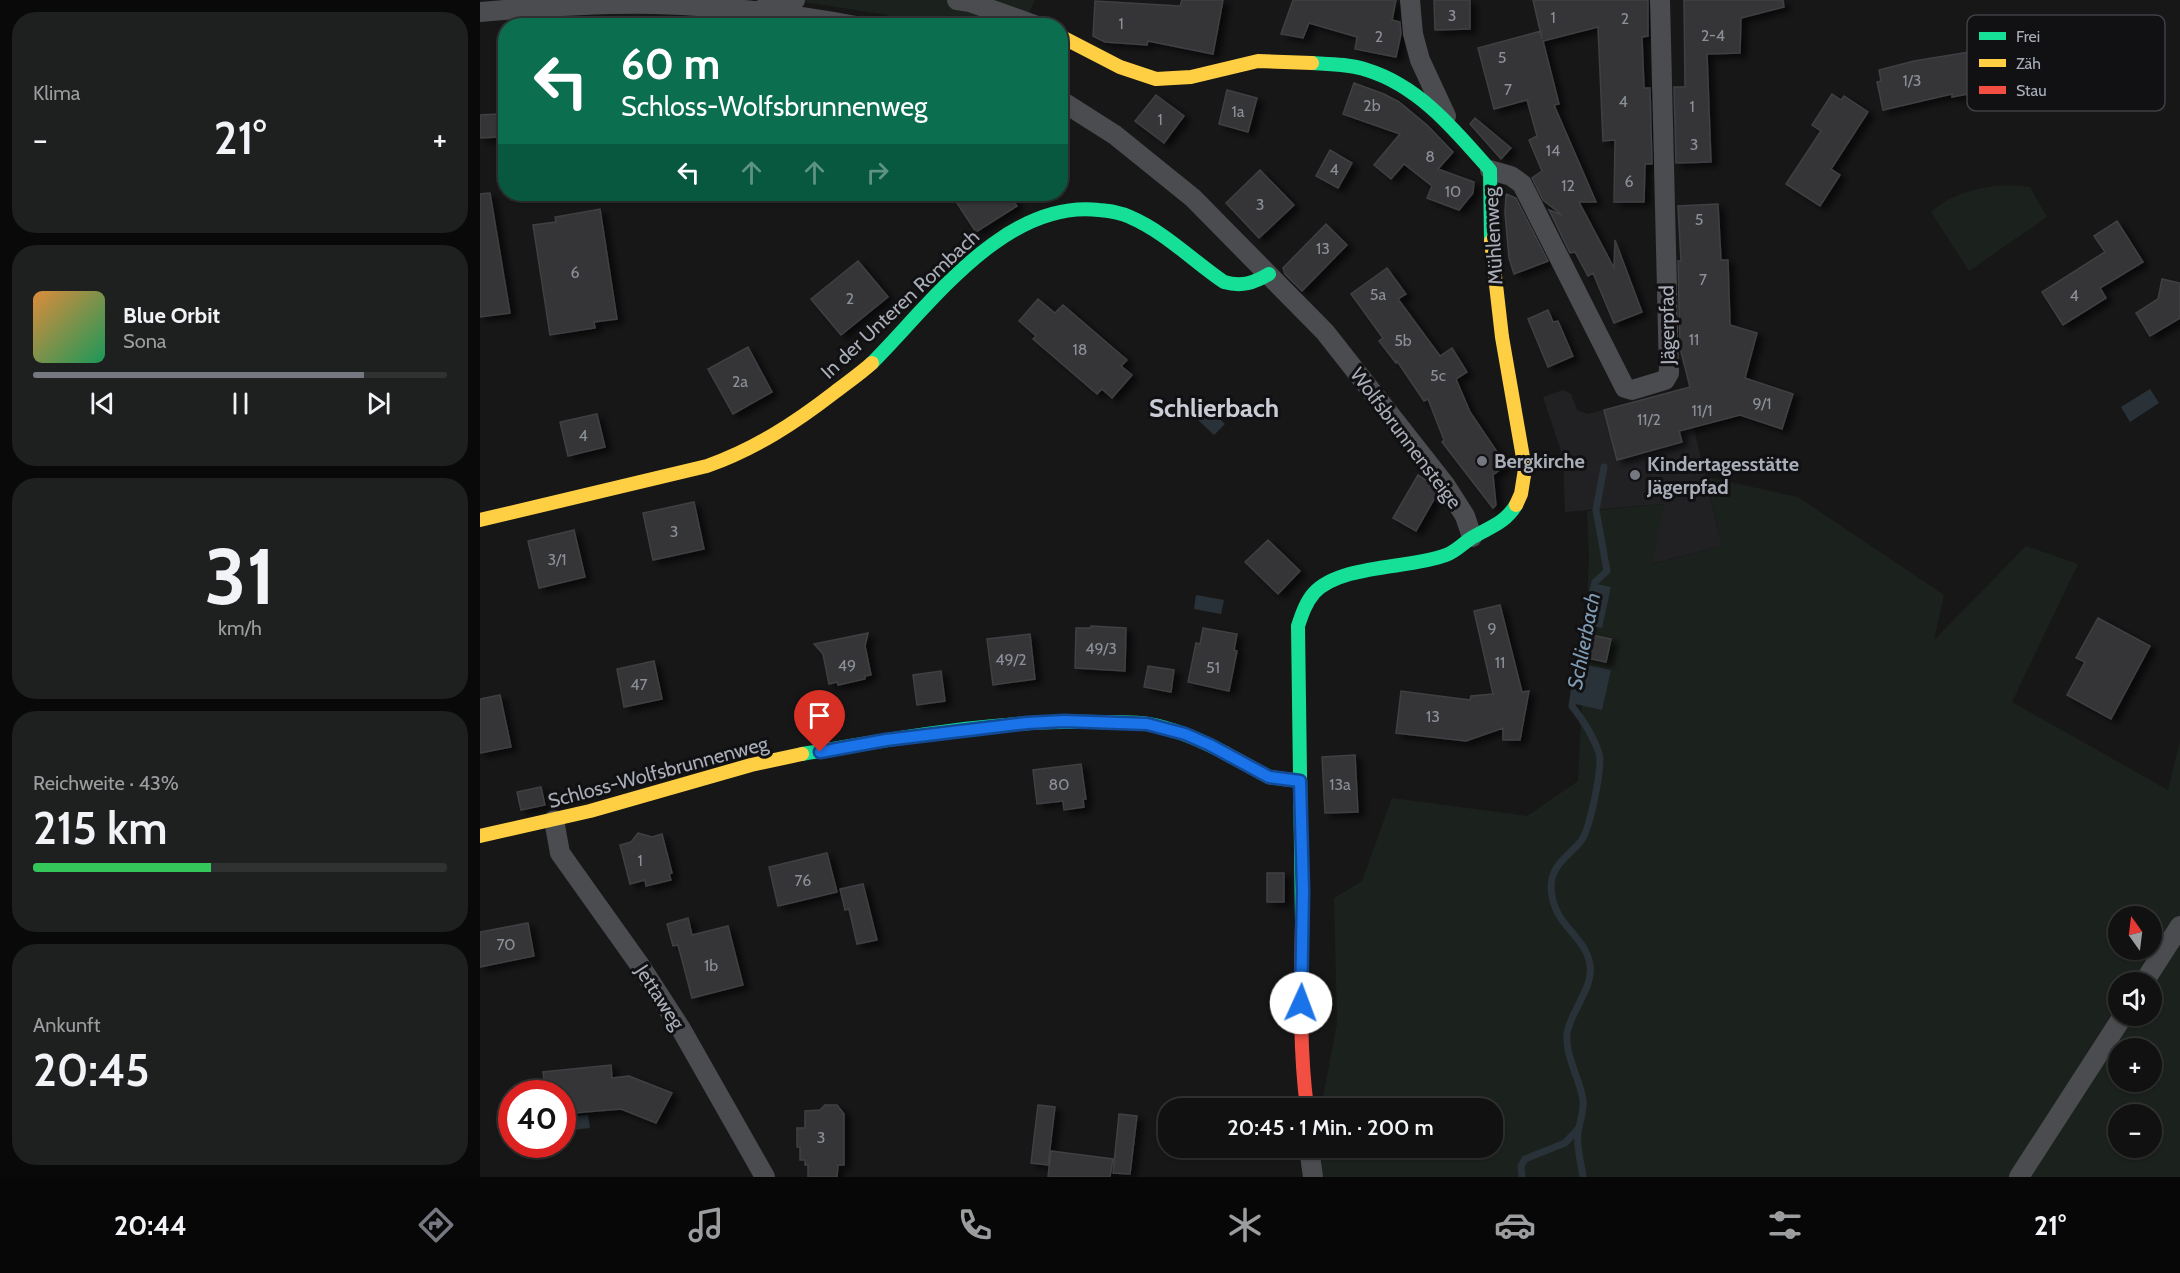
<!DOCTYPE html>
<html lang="de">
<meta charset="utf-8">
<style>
:root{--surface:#111;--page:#1e1f1f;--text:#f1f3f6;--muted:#9c9d9f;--line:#303131;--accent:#757880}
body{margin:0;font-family:Cabin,sans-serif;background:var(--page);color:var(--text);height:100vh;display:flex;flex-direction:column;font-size:22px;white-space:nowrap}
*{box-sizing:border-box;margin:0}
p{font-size:20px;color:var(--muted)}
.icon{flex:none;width:33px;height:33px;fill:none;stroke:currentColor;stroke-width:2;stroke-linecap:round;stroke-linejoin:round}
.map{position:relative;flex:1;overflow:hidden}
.side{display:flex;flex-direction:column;gap:12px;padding:12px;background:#090909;width:480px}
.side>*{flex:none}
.hud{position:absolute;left:18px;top:18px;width:570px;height:183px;border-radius:24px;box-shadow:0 2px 4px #0004,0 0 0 2px var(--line);background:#0b6e4f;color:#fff;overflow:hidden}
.needle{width:39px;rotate:346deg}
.controls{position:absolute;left:1628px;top:906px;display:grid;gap:12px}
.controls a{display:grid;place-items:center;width:54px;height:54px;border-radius:50%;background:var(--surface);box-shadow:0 2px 4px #0004,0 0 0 2px var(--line);font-size:30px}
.speed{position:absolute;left:18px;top:1080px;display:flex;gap:12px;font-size:30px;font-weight:700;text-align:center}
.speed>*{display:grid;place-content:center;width:78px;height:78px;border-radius:50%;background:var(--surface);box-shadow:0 2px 4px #0004,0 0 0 2px var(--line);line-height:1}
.speed .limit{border:9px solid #d22;background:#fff;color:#111}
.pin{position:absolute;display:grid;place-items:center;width:51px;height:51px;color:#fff;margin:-62px -26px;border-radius:50% 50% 50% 0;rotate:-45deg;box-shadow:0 0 6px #0007}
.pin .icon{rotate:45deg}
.me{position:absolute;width:66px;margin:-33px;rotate:2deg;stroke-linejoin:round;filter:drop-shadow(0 0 4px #0008)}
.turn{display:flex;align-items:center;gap:21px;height:126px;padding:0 24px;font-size:27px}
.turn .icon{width:78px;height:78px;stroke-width:2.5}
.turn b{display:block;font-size:42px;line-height:51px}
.lanes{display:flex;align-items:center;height:57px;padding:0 24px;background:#0003;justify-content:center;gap:30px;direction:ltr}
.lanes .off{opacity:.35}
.big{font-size:45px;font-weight:600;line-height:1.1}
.side .card{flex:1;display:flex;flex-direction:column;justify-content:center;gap:9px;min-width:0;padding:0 21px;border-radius:24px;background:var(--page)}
.side .dial{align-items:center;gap:0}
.dial b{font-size:78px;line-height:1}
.song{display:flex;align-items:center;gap:18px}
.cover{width:72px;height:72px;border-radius:9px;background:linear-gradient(135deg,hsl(30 70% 55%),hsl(150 70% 35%))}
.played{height:6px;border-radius:3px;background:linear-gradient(90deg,var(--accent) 80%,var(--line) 80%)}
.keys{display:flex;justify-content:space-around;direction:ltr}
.heat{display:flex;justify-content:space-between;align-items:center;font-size:33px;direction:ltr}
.charge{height:9px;border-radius:4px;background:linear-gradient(90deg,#34c759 43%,var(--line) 0)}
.trip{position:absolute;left:678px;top:1098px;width:345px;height:60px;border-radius:24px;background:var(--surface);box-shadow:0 2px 4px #0004,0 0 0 2px var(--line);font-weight:600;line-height:60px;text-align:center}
.tab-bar{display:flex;height:96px;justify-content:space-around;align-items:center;background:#070707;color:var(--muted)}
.tab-bar .icon{width:42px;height:42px}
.tab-bar .selected{color:var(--accent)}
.tab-bar b{font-size:27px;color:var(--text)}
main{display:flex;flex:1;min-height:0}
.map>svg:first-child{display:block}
.built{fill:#212124}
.green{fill:#1b211c;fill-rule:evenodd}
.water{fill:#2a3239}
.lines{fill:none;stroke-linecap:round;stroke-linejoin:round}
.stream{stroke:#2a3239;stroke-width:7}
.building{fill:#343537;stroke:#3f4043;stroke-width:1.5;filter:url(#shadow)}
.street{stroke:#4b4c50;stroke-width:20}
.fast{stroke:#16e098;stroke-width:14}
.slow{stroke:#ffcf43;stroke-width:14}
.jam{stroke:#f24e42;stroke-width:14}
.route-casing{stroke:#114b97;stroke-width:15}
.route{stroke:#1a73e8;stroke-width:10}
.poi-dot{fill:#757880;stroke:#111113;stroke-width:2}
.labels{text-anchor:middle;stroke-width:6;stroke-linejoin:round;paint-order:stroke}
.number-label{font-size:16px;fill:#8b8f98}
.street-label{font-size:20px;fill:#a8adb8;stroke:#111113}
.poi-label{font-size:20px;font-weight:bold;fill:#a8adb8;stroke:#111113;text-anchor:start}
.water-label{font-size:21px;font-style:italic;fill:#7f9bb3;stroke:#111113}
.district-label{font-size:26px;font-weight:bold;fill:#c9ccd4;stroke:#111113}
.key{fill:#111113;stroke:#3e4045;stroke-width:1.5}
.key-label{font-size:16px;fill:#a8adb8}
</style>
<main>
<section class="side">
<div class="card"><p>Klima</p>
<div class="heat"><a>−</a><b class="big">21°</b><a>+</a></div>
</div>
<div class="card">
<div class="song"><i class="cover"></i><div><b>Blue Orbit</b><p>Sona</p></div></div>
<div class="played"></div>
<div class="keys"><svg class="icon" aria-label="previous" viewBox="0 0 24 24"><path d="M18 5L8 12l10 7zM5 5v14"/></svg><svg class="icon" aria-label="pause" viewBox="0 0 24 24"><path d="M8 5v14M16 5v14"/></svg><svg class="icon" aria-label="next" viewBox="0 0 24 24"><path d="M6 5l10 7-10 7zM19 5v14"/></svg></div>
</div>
<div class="card dial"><b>31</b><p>km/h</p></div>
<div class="card"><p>Reichweite · 43%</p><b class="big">215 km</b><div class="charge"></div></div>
<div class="card"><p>Ankunft</p><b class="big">20:45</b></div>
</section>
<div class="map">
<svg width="1700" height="1177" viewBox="0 0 1700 1177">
<defs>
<filter id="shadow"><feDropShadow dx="6" dy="4" stdDeviation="3" flood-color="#0009"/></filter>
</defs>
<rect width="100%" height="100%" fill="#171717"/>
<path class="built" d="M1083 390 1091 394 1097 410 1108 414 1188 393 1191 404 1207 400 1242 546 1171 564 1183 504 1085 512 1083 457 1063 397Z"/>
<path class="green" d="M310 0H555L543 26 443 25 402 14Z
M1528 185 1550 187 1567 217 1489 271 1451 212C1473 193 1498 187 1528 185Z
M1226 477 1318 497 1464 595 1454 640 1546 546 1598 564 1532 702 1688 790 1700 741V1177H828L834 1148H1012V1108H841L857 1023 854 898 882 881 912 798 1047 816 1098 781 1109 560 1107 511 1184 504 1172 564 1242 546ZM1638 916H1671V950H1638ZM1638 982H1671V1016H1638ZM1638 1048H1671V1082H1638ZM1638 1114H1671V1148H1638Z"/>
<path class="water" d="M1670 389 1679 403 1650 422 1641 407Z
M726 406 745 424 734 435 715 417Z
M1116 584 1131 587 1122 628 1107 625Z
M716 595 744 600 741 614 714 609Z
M1103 664 1131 670 1122 710 1095 704Z
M108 1115 110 1128 83 1131V1117Z"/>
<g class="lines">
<path class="stream" d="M1042 1177 1041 1166 1045 1159 1085 1143 1098 1129
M1103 1177C1101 1162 1096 1147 1098 1132 1100 1121 1104 1112 1103 1100 1100 1079 1085 1056 1087 1034 1089 1014 1114 987 1110 965 1105 933 1071 926 1071 885 1072 864 1090 855 1101 841 1110 829 1123 766 1119 753 1113 735 1103 720 1092 706L1103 633 1115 582 1127 571 1116 510 1124 467"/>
</g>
<path class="building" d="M702 0H743L733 54 668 41 667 45 625 42 613 36 615 1 700 6Z
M813 0H916L912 20 920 22 921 34 916 57 875 49 877 37 829 23 823 38 801 34Z
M954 0H990V29L955 30Z
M1053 0H1168V36L1162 37 1164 88H1170L1172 164H1165L1164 202H1134L1135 140 1123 141 1118 27 1063 41 1079 104 1074 105 1116 202H1099L1134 268 1135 240 1162 312 1134 323 1113 273 1108 276 1095 252 1090 253 1069 210 1082 215 1063 200 1052 178 1062 171 1049 140 1057 136 1047 100 1014 109 998 48 1061 31 1062 39Z
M1204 0H1303L1304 7 1261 18 1260 53 1227 54 1231 162 1196 163 1194 87H1205Z
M1501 50 1509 90 1472 97V94L1403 110 1397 82 1401 81 1399 70 1434 61Z
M874 83 904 94 919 102 947 125 973 152 958 169 994 182 993 193 979 210 947 198 952 186 924 164 911 179 894 165 920 134 863 114Z
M747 90 777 98 768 132 739 124Z
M1352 94 1361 100 1364 96 1388 112 1351 169 1360 175 1340 206 1306 184 1341 131 1332 125Z
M676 95 704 116 684 143 655 121Z
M18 114 19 137 0 138V115Z
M995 118 1031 148 1021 159 990 124Z
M850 150 872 163 858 188 836 176Z
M780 170 814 205 779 238 746 203Z
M10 193 30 313 0 317V194Z
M471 194H529L537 206 496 232Z
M1026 194 1036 198 1068 261 1034 274 1029 258 1025 213Z
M1238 204 1241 260H1248L1250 325 1277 333 1265 378 1313 394 1302 429 1260 415 1199 431 1202 442 1137 460 1124 410 1210 387 1200 348 1198 261H1201L1198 206Z
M120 209 137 319 114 322 115 328 70 335 53 225 76 222 75 217Z
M1637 221 1663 262 1620 288 1626 298 1583 325 1562 292 1625 252 1614 236Z
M846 224 867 245 822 291 805 274 803 268Z
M378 261 408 297 361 335 331 299Z
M907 268 926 294 918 299 960 356 972 348 987 372 976 379 990 412 1026 465 1013 475 1016 505 1013 508 962 442 964 440 948 399 944 401 917 361 916 363 899 341 903 338 871 294Z
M1682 279 1700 283V318L1670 336 1656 313 1678 299Z
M558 299 575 313 583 305 647 360 641 366 652 375 632 398 622 389 617 394 553 339 556 336 539 321Z
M1068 310 1073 322 1078 321 1093 356 1068 367 1048 319Z
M268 347 292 392 253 414 228 369Z
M117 414 125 447 88 456 80 422Z
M938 475 946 480 957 494 936 531 913 518Z
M214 502 224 549 173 560 163 513Z
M94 530 105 577 59 588 48 541Z
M788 540 820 571 798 594 765 562Z
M1020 605 1042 692 1049 691 1040 740H1023V728L986 741 916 733 921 691 990 700 991 696 1013 694 994 611Z
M1618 618 1670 646 1631 719 1587 695 1605 662 1596 658Z
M611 626 646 628 645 671 595 668 596 628H611Z
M723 628 757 634 754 650 757 651 749 691 708 682 716 643 720 644Z
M388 633 385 646 391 675 385 676V679L358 685 357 682 349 684 343 654 334 644Z
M550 634 555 679 513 685 507 639Z
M1107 634 1131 639 1126 662 1102 657Z
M174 661 182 699 144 707 137 669Z
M668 666 694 670 691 692 664 687Z
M461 671 465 701 437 705 433 675Z
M20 695 31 747 0 753V699Z
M875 755 878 812 845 813 842 757Z
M601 764 606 799H603L604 807 584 810 583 801 557 804 553 770Z
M61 787 65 805 41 810 37 792Z
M158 833 172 837 182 834 192 873 189 874 191 880 166 886 165 880 150 884 140 845 151 842Z
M347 853 357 892 298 906 289 867Z
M787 873H804V902H787Z
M383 884 397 940 377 944 369 909 365 910 360 889Z
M208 918 212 935 248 926 263 985 212 998 198 945 193 946 187 924Z
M48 923 54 956 0 967V932Z
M131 1065 132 1078 149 1076 192 1093 176 1123 141 1109 82 1114V1094H66L63 1072Z
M345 1105H357L364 1114V1165H358L357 1177H328V1165H325V1160H320V1147H317V1128H325V1111L340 1110Z
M558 1105 575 1107 568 1165 551 1163Z
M639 1114 657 1116 650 1174 633 1173Z
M571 1151 633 1159 630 1177H568Z"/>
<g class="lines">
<path class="street" d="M477 0 490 2 557 26
M930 0 933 34 940 60 966 116
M278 11 298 3 315 0
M0 12C58 7 117 3 175 4 242 6 310 14 376 26
M580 100 635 135 713 198 845 332 966 486 985 516 992 537
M1010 170 1031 176 1042 184 1145 388 1152 390 1185 380 1189 373 1180 0
M74 820 80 853 159 964 201 1029 285 1177
M1664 982 1700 926
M829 1148 833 1177
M1539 1177 1643 1016"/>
<path class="fast" d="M832 63C850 64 869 64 887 70 939 86 975 130 1010 170L1011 241
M392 363C451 304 525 199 619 210 630 211 640 212 650 217 685 232 713 261 744 282 762 287 774 283 789 274
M322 754C420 738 519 719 618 722 634 723 652 721 668 724 696 729 721 740 745 753
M822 923 818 626C822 614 826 602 834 593 861 564 930 569 966 555 977 551 983 543 993 537 1010 527 1025 523 1036 505"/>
<path class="slow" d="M580 36 640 67 676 79 711 77 778 61 832 63
M1011 241 1022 337 1045 469 1041 494 1036 505
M0 520 227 466C275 449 315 423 355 392 368 382 381 373 392 363
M745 753 789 777 820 781
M0 836 110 811 271 765 322 754"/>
<path class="jam" d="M822 923C821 985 819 1046 827 1108"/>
</g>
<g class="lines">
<g class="route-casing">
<path id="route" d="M340 752 406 740 547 723 584 721 667 724 705 734 730 745 789 777 820 781 823 891 821 1003"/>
</g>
<use href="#route" class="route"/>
</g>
<g class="poi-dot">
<circle cx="1002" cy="461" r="6"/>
<circle cx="1155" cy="475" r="6"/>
</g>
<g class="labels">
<g class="number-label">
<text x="972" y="21">3</text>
<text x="1073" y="23">1</text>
<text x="1145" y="24">2</text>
<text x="641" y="29">1</text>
<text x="1233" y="41">2-4</text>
<text x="899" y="42">2</text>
<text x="1022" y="63">5</text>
<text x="1432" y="86">1/3</text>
<text x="1028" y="95">7</text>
<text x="1143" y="107">4</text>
<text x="892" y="111">2b</text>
<text x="1212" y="112">1</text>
<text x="758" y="117">1a</text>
<text x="680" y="125">1</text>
<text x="1214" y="150">3</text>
<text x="1073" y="156">14</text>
<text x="950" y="162">8</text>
<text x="854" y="175">4</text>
<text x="1149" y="187">6</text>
<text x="1088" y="191">12</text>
<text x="973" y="197">10</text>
<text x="780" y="210">3</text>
<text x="1219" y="225">5</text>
<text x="843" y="254">13</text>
<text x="95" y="278">6</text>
<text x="1223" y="285">7</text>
<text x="898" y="300">5a</text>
<text x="1594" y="301">4</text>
<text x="370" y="304">2</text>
<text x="1214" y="345">11</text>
<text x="923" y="346">5b</text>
<text x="600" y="355">18</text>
<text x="958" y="381">5c</text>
<text x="260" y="387">2a</text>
<text x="1282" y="409">9/1</text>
<text x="1222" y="416">11/1</text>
<text x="1169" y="425">11/2</text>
<text x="103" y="441">4</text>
<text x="194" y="537">3</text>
<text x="77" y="565">3/1</text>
<text x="1012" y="634">9</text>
<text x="621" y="654">49/3</text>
<text x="531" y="665">49/2</text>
<text x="1020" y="668">11</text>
<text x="367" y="671">49</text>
<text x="733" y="673">51</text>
<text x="159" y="690">47</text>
<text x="953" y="722">13</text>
<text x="579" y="790">80</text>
<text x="860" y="790">13a</text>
<text x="160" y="866">1</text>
<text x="323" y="886">76</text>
<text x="26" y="950">70</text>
<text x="231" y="971">1b</text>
<text x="341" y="1143">3</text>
</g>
<g class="street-label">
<text transform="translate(1013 236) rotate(-93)" y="7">Mühlenweg</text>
<text transform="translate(420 304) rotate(-43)" y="7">In der Unteren Rombach</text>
<text transform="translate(1187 325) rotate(-91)" y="7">Jägerpfad</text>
<text transform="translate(926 438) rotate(53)" y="7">Wolfsbrunnensteige</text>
<text transform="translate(178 772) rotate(-15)" y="7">Schloss-Wolfsbrunnenweg</text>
<text transform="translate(180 997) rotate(57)" y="7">Jettaweg</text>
</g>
<g class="poi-label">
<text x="1014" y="468">Bergkirche</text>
<text x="1167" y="471">Kindertagesstätte<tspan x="1167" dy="23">Jägerpfad</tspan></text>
</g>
<g class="water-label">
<text transform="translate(1104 641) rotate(-79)" y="7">Schlierbach</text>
</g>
<g class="district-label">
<text x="734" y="417">Schlierbach</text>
</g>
</g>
<rect x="1487" y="15" width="198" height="96" rx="9" class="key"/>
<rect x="1499" y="32" width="27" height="8" fill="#16e098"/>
<rect x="1499" y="59" width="27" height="8" fill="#ffcf43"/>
<rect x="1499" y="86" width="27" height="8" fill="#f24e42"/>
<g class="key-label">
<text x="1536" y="42">Frei</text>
<text x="1536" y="69">Zäh</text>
<text x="1536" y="96">Stau</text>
</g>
</svg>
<div class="controls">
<a><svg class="needle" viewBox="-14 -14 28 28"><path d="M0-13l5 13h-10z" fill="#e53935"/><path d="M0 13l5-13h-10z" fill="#9c9d9f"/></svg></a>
<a><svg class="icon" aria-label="sound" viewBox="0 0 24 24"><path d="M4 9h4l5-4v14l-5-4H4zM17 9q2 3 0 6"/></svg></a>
<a>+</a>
<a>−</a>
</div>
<div class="speed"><div class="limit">40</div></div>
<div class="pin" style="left:340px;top:752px;background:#d93025"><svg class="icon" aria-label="arrive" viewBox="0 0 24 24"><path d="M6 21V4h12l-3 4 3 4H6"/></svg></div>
<svg class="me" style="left:821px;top:1003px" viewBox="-20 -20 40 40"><circle r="19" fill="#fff"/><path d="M0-13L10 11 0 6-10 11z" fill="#1a73e8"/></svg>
<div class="trip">20:45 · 1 Min. · 200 m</div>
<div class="hud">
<div class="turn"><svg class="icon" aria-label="left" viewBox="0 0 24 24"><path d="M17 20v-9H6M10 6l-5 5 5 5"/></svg><div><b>60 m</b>Schloss-Wolfsbrunnenweg</div></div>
<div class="lanes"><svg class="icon" aria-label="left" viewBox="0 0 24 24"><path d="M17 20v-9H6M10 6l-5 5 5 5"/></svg><svg class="icon off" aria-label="ahead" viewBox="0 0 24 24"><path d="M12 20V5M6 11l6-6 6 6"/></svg><svg class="icon off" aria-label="ahead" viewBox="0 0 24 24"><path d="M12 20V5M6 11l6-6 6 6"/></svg><svg class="icon off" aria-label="right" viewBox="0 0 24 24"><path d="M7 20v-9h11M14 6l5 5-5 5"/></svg></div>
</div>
</div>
</main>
<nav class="tab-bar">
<b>20:44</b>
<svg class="icon selected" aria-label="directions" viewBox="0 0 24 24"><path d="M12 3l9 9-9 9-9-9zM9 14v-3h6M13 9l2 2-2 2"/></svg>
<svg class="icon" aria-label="music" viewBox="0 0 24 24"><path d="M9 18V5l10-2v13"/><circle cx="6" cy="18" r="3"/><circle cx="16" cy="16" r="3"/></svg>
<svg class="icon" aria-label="phone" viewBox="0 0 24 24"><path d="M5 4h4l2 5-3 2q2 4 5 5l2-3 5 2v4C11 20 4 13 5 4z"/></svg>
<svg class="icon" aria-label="climate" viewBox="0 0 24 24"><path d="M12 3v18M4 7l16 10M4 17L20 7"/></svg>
<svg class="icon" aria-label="car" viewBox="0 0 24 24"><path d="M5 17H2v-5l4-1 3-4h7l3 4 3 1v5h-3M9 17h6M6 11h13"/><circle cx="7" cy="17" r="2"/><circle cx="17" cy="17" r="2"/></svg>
<svg class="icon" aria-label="filters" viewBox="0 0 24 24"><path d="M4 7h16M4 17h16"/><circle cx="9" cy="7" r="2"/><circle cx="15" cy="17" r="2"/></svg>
<b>21°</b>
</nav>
